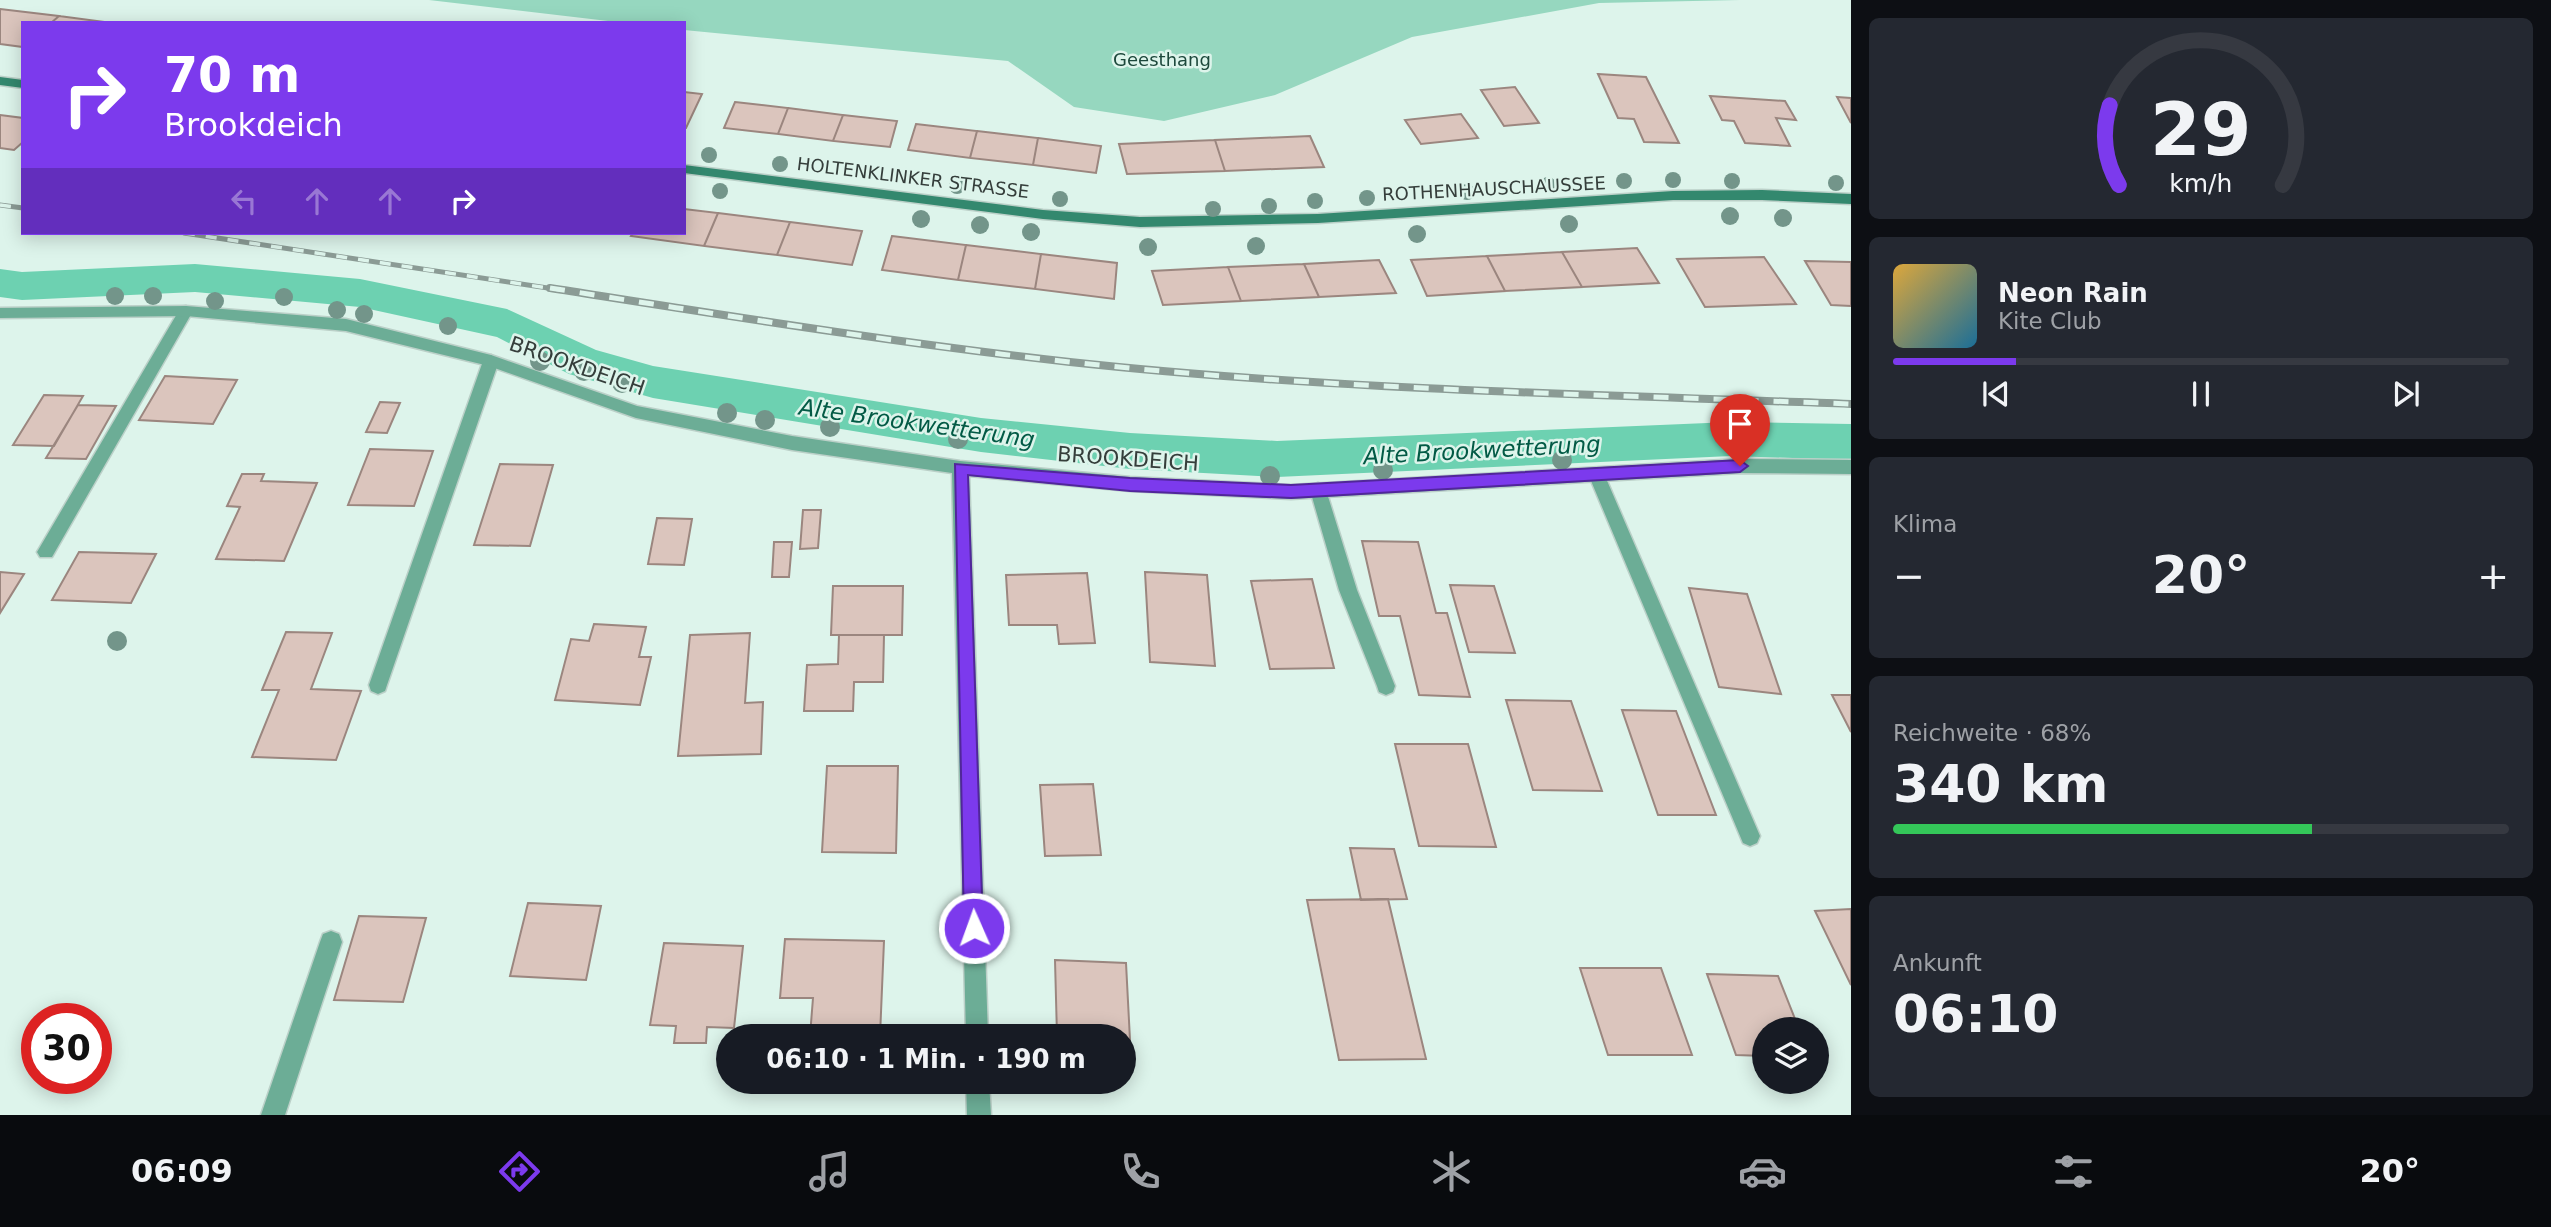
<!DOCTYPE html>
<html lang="de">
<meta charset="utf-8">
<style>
:root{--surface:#171b24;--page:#242831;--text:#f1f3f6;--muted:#9ea1a6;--line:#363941;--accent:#7c3aed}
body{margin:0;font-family:"DejaVu Sans",sans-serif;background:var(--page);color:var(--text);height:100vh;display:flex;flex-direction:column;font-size:26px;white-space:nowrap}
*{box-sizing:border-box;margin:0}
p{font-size:23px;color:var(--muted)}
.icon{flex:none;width:38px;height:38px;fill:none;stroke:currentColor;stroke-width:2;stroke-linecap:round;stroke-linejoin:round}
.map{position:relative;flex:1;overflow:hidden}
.panel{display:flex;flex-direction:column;gap:18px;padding:18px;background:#0d0f14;width:700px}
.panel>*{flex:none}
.top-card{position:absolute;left:21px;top:21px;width:665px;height:214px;border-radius:0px;box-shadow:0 4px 18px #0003;background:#7c3aed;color:#fff;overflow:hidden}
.buttons{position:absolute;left:1752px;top:1017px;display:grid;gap:14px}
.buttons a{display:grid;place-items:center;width:77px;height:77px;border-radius:50%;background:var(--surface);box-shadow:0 4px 18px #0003;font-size:35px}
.speed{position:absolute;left:21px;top:1003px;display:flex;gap:14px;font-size:35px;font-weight:700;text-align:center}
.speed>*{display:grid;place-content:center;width:91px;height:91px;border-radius:50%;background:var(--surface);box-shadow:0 4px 18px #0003;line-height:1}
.speed .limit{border:10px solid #d22;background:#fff;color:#111}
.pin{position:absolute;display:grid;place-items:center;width:60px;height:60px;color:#fff;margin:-72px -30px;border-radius:50% 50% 50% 0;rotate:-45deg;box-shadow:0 0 7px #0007}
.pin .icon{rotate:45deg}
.me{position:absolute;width:77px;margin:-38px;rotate:358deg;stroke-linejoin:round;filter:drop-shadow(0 0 5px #0008)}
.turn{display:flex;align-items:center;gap:24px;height:147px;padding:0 28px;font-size:32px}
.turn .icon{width:91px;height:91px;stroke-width:2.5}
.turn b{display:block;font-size:49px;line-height:60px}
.lanes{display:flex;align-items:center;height:66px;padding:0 28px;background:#0003;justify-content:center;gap:35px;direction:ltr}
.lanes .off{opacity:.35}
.big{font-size:52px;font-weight:800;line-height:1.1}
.panel .tile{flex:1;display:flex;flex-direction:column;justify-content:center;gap:10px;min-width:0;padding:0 24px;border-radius:10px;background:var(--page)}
.panel .dial{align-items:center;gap:0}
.dial svg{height:182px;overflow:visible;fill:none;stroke:var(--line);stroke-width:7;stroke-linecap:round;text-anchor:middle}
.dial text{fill:var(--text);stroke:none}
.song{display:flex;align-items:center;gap:21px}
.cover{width:84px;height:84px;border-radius:10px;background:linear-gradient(135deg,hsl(40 70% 55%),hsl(200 70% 35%))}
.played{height:7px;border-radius:4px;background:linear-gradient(90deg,var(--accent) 20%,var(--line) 20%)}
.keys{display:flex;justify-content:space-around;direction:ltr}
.heat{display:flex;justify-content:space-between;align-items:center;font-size:38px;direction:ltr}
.charge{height:10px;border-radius:5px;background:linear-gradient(90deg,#34c759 68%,var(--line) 0)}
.trip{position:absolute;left:716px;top:1024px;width:420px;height:70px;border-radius:35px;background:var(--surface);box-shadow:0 4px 18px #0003;font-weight:800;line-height:70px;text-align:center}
.tab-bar{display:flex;height:112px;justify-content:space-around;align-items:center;background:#090b0e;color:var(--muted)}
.tab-bar .icon{width:49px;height:49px}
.tab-bar .selected{color:var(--accent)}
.tab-bar b{font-size:32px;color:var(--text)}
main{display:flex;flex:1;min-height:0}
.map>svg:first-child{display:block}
.green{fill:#96d7bf}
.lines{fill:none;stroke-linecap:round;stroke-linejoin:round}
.canal{fill:#6dd1b1;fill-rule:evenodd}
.building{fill:#dbc5bd;stroke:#9b867f;stroke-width:2}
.service-casing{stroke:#bbd0c8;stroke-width:3}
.minor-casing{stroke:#bbd0c8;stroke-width:3}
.secondary-casing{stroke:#bbd0c8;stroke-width:3}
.service{fill:#6cad96;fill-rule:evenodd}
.minor{fill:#6cad96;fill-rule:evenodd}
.secondary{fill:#33886e;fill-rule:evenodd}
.rail-far1-casing{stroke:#8b9b95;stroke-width:5}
.rail-casing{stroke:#8b9b95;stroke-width:8}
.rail-far1{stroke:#ddf4eb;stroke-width:3.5;stroke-dasharray:11;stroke-linecap:butt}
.rail{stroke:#ddf4eb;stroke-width:5;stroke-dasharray:15;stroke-linecap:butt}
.tree{fill:#73958a}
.route{fill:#7c3aed;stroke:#51269a;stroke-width:2}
.labels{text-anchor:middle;stroke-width:5;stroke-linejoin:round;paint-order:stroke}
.far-park-label{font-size:18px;fill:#1c483b;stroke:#ddf4eb}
.far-street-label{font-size:18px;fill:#353e3b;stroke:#ddf4eb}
.street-label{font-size:21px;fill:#353e3b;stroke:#ddf4eb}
.water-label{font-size:23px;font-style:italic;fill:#025a45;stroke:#ddf4eb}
</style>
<main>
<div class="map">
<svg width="1851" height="1115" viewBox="0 0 1851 1115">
<rect width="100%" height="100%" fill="#ddf4eb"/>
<path class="green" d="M429 0H1740L1599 3 1412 37 1275 95 1164 121 1074 107 1008 61 684 30V23H625Z"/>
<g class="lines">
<path class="canal" d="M195 264 360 279 507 309 596 350 653 366 981 418 1130 433 1277 441 1731 422 1851 424V460L1731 456 1277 477 1130 469 981 452 653 398 569 374 497 337 360 307 195 292 22 300 0 297V269L22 272Z"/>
</g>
<path class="building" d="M0 9 59 16 51 23H23V47L0 44Z
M59 16 112 23H51Z
M1598 74 1646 77 1679 143 1644 142 1634 119 1618 118Z
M1515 87 1539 123 1504 126 1481 90Z
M684 92 702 94 686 128H684Z
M1710 96 1785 101 1796 120 1776 118 1790 146 1745 143 1734 121 1722 120Z
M1837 97 1851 98V123Z
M735 102 788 108 778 134 724 128Z
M788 108 843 115 833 141 778 134Z
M1461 114 1478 138 1421 144 1405 120Z
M0 115 23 118V142L14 150 0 148Z
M843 115 897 121 890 147 833 141Z
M916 124 977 131 970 158 908 150Z
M977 131 1038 138 1033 165 970 158Z
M1310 136 1324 167 1225 171 1215 140Z
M1038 138 1101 146 1096 173 1033 165Z
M1215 140 1225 171 1127 174 1119 144Z
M684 209 718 213 704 246 631 236 633 233H684Z
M718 213 790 222 777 255 704 246Z
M790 222 862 231 852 265 777 255Z
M892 236 966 245 958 280 882 270Z
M966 245 1041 254 1035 289 958 280Z
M1637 248 1659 283 1582 287 1562 252Z
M1562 252 1582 287 1505 291 1487 256Z
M1041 254 1117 263 1114 299 1035 289Z
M1487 256 1505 291 1427 296 1411 260Z
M1764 257 1796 304 1705 307 1677 259Z
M1379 260 1396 293 1319 297 1304 264Z
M1805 261 1851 262V306L1831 305Z
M1304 264 1319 297 1241 301 1228 267Z
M1228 267 1241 301 1163 305 1152 271Z
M165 376 237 380 213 424 139 420Z
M44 395 83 396 54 446 13 445Z
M380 402 400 403 387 433 366 432Z
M78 405 116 406 86 459 46 458Z
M370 449 433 451 414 506 348 505Z
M500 464 553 465 530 546 474 545Z
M242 474H264L261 481 317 483 284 561 216 559 240 507 227 506Z
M803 510H821L818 548 800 549Z
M657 518 692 519 684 565 648 564Z
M1362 541 1418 542 1436 613H1447L1470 697 1419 695 1400 616H1379Z
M774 542H792L789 577H772Z
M79 552 156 554 131 603 52 600Z
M0 572 24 574 0 613Z
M1145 572 1207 575 1215 666 1150 662Z
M1087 573 1095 643 1059 644 1057 625H1009L1006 575Z
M1312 579 1334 668 1270 669 1251 581Z
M1450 585 1494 586 1515 653 1469 652Z
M833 586H903L902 635H831Z
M1689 588 1747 594 1781 694 1719 687Z
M594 624 646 627 639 657H651L640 705 555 700 571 639 589 641Z
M286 632 332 633 311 689 361 691 336 760 252 757 279 690H262Z
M750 633 745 703 763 702 761 754 678 756 690 635Z
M839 635H884L883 682H854L853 711H804L807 665 838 664Z
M1832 695H1851V732Z
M1506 700 1571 701 1602 791 1533 790Z
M1622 710 1676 711 1716 815H1658Z
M1395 744H1468L1496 847 1419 846Z
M827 766H898L896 853 822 852Z
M1093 784 1101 855 1045 856 1040 785Z
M1350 848 1394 849 1407 899 1361 900Z
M1388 899 1426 1059 1339 1060 1307 900Z
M528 903 601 906 586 980 510 976Z
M1851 909V985L1815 911Z
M359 916 426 918 403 1002 334 1000Z
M785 939 884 941 880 1036H810L813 998H780Z
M664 943 743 946 734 1028 707 1027 706 1043H674L676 1026 650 1025Z
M1055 960 1126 963 1130 1040 1124 1039V1036H1057Z
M1580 968H1661L1692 1055H1608Z
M1707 974 1778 976 1799 1029H1764V1056L1736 1055Z"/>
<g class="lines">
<g class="service-casing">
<path id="service" d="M186 306 193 311 52 557H40L37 552 40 547 181 307Z
M491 355 499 361 387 685 385 691 378 694 371 691 369 685 483 361Z
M1597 469 1605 476 1757 829 1760 836 1757 843 1750 846 1743 843 1589 476Z
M1318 483 1324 485 1326 490 1357 590 1395 686 1393 692 1386 695 1379 692 1377 686 1339 590 1310 490 1312 485Z
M331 931 339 934 342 942 285 1115H261L320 942 323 934Z"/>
</g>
<g class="minor-casing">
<path id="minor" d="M186 306 346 319 491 355 637 406 792 436 960 461 1130 477 1291 485 1740 459 1851 460V474L1740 473 1291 499 1130 491 969 476 988 1036H966L952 473 792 450 636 418 489 366 346 331 186 316 0 318V308Z
M966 1082H989L991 1115H967Z"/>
</g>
<g class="secondary-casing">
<path id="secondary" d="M0 77 23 80V88L0 85Z
M684 165 1043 210 1140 217 1318 214 1673 191 1762 190 1851 194V204L1762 200H1673L1318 223 1140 227 1043 219 684 173Z"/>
</g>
<use href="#service" class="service"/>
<use href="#minor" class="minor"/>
<use href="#secondary" class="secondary"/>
<g class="rail-far1-casing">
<path id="rail-far1" d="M0 205 23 208
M184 233 561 290"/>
</g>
<g class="rail-casing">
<path id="rail" d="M550 288C723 315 896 343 1070 362 1329 390 1591 394 1851 404"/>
</g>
<use href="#rail-far1" class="rail-far1"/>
<use href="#rail" class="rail"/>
</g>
<g class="tree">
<circle cx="709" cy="155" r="8"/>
<circle cx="780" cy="164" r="8"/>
<circle cx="1673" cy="180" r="8"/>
<circle cx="1624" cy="181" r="8"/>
<circle cx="1732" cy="181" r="8"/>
<circle cx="1836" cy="183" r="8"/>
<circle cx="1548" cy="185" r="8"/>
<circle cx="957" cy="186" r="8"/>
<circle cx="720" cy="191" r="8"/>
<circle cx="1467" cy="192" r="8"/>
<circle cx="1367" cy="198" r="8"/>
<circle cx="1060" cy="199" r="8"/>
<circle cx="1315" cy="201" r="8"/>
<circle cx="1269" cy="206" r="8"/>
<circle cx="1213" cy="209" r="8"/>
<circle cx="1730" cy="216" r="9"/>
<circle cx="1783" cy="218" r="9"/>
<circle cx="921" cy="219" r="9"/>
<circle cx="1569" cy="224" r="9"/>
<circle cx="980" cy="225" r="9"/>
<circle cx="1031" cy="232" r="9"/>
<circle cx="1417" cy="234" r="9"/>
<circle cx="1256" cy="246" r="9"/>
<circle cx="1148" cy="247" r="9"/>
<circle cx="115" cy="296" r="9"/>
<circle cx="153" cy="296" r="9"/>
<circle cx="284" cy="297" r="9"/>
<circle cx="215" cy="301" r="9"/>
<circle cx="337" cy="310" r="9"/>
<circle cx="364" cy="314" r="9"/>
<circle cx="448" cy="326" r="9"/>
<circle cx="540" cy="361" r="10"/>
<circle cx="584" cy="371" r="10"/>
<circle cx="622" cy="383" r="10"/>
<circle cx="727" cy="413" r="10"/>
<circle cx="765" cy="420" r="10"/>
<circle cx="830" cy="427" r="10"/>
<circle cx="958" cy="439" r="10"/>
<circle cx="1562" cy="460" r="10"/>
<circle cx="1383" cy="470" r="10"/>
<circle cx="1270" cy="476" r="10"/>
<circle cx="117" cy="641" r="10"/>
</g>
<path class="route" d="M1740 460 1748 466 1740 472 1291 498 1130 491 968 475 983 928 980 935 974 938 967 935 964 928 955 464 1130 478 1291 485Z"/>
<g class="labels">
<g class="far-park-label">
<text x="1162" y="66">Geesthang</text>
</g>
<g class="far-street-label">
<text transform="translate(913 178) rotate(7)" y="6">HOLTENKLINKER STRASSE</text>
<text transform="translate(1494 189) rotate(-3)" y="6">ROTHENHAUSCHAUSSEE</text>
</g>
<g class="street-label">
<text transform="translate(577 366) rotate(19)" y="7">BROOKDEICH</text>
<text transform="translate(1128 459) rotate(4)" y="7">BROOKDEICH</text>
</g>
<g class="water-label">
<text transform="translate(917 423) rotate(8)" y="8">Alte Brookwetterung</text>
<text transform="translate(1482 450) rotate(-3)" y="8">Alte Brookwetterung</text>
</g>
</g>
</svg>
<div class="buttons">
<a><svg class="icon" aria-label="layers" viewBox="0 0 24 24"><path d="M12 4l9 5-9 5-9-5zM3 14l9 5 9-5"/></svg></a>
</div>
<div class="speed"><div class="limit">30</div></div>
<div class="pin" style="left:1740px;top:466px;background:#d93025"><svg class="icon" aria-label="arrive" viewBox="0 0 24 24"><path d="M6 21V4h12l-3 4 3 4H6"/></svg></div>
<svg class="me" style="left:974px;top:928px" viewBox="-20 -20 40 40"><circle r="17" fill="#7c3aed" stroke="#fff" stroke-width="3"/><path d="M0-11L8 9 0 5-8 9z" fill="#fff"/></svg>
<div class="trip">06:10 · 1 Min. · 190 m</div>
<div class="top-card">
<div class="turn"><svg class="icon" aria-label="right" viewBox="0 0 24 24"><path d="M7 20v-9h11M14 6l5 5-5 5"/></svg><div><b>70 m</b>Brookdeich</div></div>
<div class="lanes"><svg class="icon off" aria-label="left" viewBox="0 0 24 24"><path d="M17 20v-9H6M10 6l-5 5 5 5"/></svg><svg class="icon off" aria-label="ahead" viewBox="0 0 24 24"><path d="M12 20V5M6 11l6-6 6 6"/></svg><svg class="icon off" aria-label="ahead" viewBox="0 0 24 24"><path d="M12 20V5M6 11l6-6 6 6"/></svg><svg class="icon" aria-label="right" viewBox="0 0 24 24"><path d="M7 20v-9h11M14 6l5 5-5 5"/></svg></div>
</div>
</div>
<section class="panel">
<div class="tile dial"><svg viewBox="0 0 100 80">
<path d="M14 69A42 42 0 1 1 86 69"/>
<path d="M14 69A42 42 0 0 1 10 34" stroke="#7c3aed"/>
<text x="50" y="56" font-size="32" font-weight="700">29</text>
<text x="50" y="72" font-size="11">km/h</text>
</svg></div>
<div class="tile">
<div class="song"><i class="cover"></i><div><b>Neon Rain</b><p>Kite Club</p></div></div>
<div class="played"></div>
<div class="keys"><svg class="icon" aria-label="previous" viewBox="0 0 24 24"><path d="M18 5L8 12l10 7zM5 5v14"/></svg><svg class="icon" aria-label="pause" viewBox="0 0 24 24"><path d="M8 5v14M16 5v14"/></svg><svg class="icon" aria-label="next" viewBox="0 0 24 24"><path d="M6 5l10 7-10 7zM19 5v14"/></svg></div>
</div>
<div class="tile"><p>Klima</p>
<div class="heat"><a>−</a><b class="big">20°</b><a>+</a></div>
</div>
<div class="tile"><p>Reichweite · 68%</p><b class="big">340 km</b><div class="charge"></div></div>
<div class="tile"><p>Ankunft</p><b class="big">06:10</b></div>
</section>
</main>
<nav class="tab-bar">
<b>06:09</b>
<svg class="icon selected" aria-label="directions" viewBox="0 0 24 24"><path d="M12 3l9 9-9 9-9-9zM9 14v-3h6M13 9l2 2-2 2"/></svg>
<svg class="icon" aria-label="music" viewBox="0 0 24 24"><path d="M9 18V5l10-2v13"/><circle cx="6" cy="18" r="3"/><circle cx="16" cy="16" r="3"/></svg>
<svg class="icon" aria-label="phone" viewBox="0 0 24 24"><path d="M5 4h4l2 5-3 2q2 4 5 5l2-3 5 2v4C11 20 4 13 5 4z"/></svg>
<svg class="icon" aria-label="climate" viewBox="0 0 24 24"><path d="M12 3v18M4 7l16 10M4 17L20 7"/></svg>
<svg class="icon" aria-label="car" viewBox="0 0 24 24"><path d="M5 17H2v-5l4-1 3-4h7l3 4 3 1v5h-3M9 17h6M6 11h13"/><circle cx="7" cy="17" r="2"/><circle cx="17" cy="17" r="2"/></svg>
<svg class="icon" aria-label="filters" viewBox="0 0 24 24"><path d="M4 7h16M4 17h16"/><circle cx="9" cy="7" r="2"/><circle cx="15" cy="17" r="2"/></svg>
<b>20°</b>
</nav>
